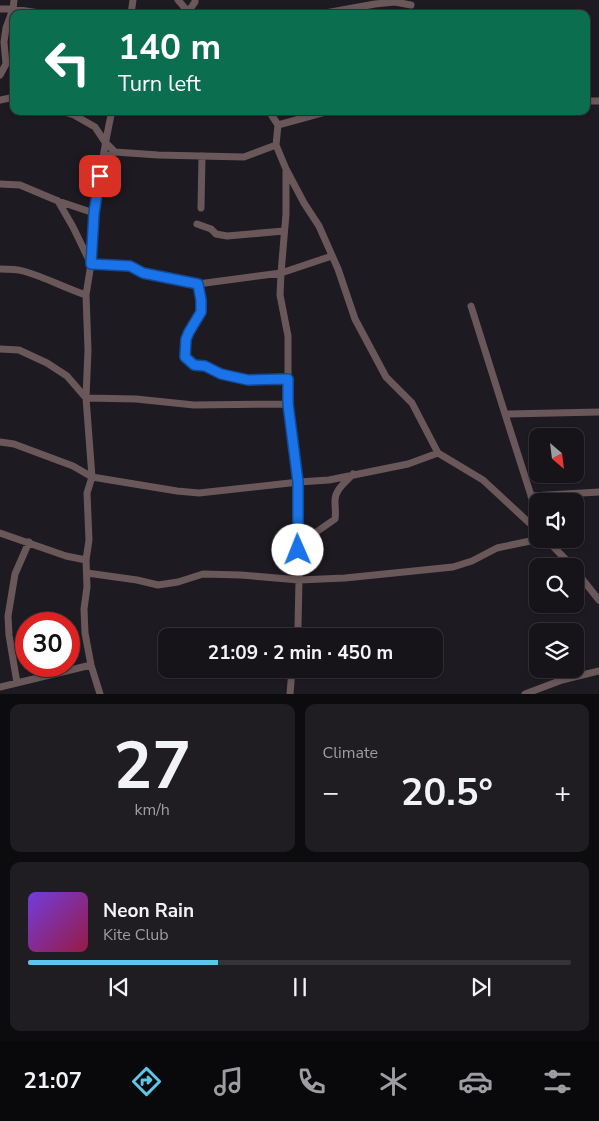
<!DOCTYPE html>
<meta charset="utf-8">
<style>
:root{--surface:#161419;--page:#1f1d22;--text:#f1f3f6;--muted:#9e9ea2;--line:#353338;--accent:#5cc7e7}
body{margin:0;font-family:"Nunito Sans",sans-serif;background:var(--page);color:var(--text);height:100vh;display:flex;flex-direction:column;font-size:19px;white-space:nowrap}
*{box-sizing:border-box;margin:0}
p{font-size:16px;color:var(--muted)}
.icon{flex:none;width:28px;height:28px;fill:none;stroke:currentColor;stroke-width:2;stroke-linecap:round;stroke-linejoin:round}
.map{position:relative;height:694px;overflow:hidden}
.side{display:flex;flex-direction:column;gap:10px;padding:10px;background:#0c0b0e;flex:1}
.side>*{flex:none}
.guide{position:absolute;left:10px;top:10px;width:580px;height:105px;border-radius:10px;box-shadow:0 1px 4px #0004,0 0 0 1px var(--line);background:#0b6e4f;color:#fff;overflow:hidden}
.needle{width:32px;rotate:152deg}
.fabs{position:absolute;left:529px;top:428px;display:grid;gap:10px}
.fabs a{display:grid;place-items:center;width:55px;height:55px;border-radius:10px;background:var(--surface);box-shadow:0 1px 4px #0004,0 0 0 1px var(--line);font-size:25px}
.speed{position:absolute;left:15px;top:612px;display:flex;gap:10px;font-size:25px;font-weight:700;text-align:center}
.speed>*{display:grid;place-content:center;width:65px;height:65px;border-radius:50%;background:var(--surface);box-shadow:0 1px 4px #0004,0 0 0 1px var(--line);line-height:1}
.speed .limit{border:8px solid #d22;background:#fff;color:#111}
.pin{position:absolute;display:grid;place-items:center;width:42px;height:42px;color:#fff;margin:-21px;border-radius:10px;box-shadow:0 2px 8px #0006}
.me{position:absolute;width:55px;margin:-28px;rotate:359deg;stroke-linejoin:round;filter:drop-shadow(0 0 4px #0008)}
.turn{display:flex;align-items:center;gap:18px;height:105px;padding:0 25px;font-size:22px}
.turn .icon{width:65px;height:65px;stroke-width:2.5}
.turn b{display:block;font-size:35px;line-height:42px}
.big{font-size:38px;font-weight:700;line-height:1.1}
.side .tile{flex:1;display:flex;flex-direction:column;justify-content:center;gap:8px;min-width:0;padding:0 18px;border-radius:10px;background:var(--page)}
.side .dial{align-items:center;gap:0}
.dial b{font-size:65px;line-height:1}
.song{display:flex;align-items:center;gap:15px}
.cover{width:60px;height:60px;border-radius:8px;background:linear-gradient(135deg,hsl(260 70% 55%),hsl(340 70% 35%))}
.played{height:5px;border-radius:2px;background:linear-gradient(90deg,var(--accent) 35%,var(--line) 35%)}
.keys{display:flex;justify-content:space-around;direction:ltr}
.heat{display:flex;justify-content:space-between;align-items:center;font-size:28px;direction:ltr}
.side .tiles{flex:1;display:grid;gap:10px;grid-template-columns:1fr 1fr}
.tile:last-child{grid-column:span 2}
.trip{position:absolute;left:158px;top:628px;width:285px;height:50px;border-radius:10px;background:var(--surface);box-shadow:0 1px 4px #0004,0 0 0 1px var(--line);font-weight:700;line-height:50px;text-align:center}
.tabs{display:flex;height:80px;justify-content:space-around;align-items:center;background:#09080a;color:var(--muted)}
.tabs .icon{width:35px;height:35px}
.tabs .selected{color:var(--accent)}
.tabs b{font-size:22px;color:var(--text)}
.map>svg:first-child{display:block}
.lines{fill:none;stroke-linecap:round;stroke-linejoin:round}
.minor{stroke:#6a5759;stroke-width:7}
.route-casing{stroke:#114b97;stroke-width:12}
.route{stroke:#1a73e8;stroke-width:9}
</style>
<div class="map">
<svg width="599" height="694" viewBox="0 0 599 694">
<rect width="100%" height="100%" fill="#1d1a21"/>
<g class="lines">
<path class="minor" d="M178 0 190 14
M0 9H13L46 14
M188 12 195 2V0
M131 14 133 0
M320 14 375 4 395 2 411 5
M0 75 6 64 4 42 6 28 13 9 14 0
M0 100 10 98 14 99
M586 101H599
M61 111 74 115 95 127 105 142 115 152
M269 111 278 125 276 145 286 169 304 203 319 226 338 269 355 319 386 377 412 403 438 453 483 480 538 531
M278 125 329 111
M104 158 115 152 158 155 244 157 276 145
M0 184 20 185 58 201 94 213C100 179 104 145 112 111
M58 201 73 227 89 260
M201 208 202 156
M94 213 91 264 86 295 88 350 86 398 92 477 87 493 89 540 86 560 87 587 84 609 85 633 91 665 100 694
M197 224 211 229 216 234 227 236 284 231
M91 264 130 266 143 273 198 284 281 273 286 214V171
M0 269C8 269 16 269 23 271 45 277 65 288 86 295
M198 284 201 300V312L189 332 186 339 185 357 193 365 205 366 221 374 248 380 288 379
M471 306 505 414 536 511V518L532 525
M0 349 19 350 47 363 67 376 86 398 136 399 194 405 288 404
M505 414 599 412
M0 442 14 444 73 466 92 477 177 491 199 493 299 482 329 480 408 464 438 453
M531 496 599 492
M0 533 66 556 86 560
M298 535 315 533 335 519C336 513 335 508 335 502 334 490 346 482 353 474
M546 539 572 566
M575 570 599 600
M87 573 137 580 158 585 178 582 203 574 241 575 299 580 345 578 453 567 472 561 497 548 540 539
M297 636 298 626 299 580 298 535 299 482 288 404V336L280 295 281 273 332 256
M17 683 9 635 8 616 15 574 29 542
M0 687 91 665
M290 694 292 669
M525 694 562 680 599 671"/>
</g>
<g class="lines">
<g class="route-casing">
<path id="route" d="M100 176 94 213 91 264 130 266 143 273 198 284 201 300V312L189 332 186 339 185 357 194 365 205 366 221 374 248 380 288 379V404L298 482V550"/>
</g>
<use href="#route" class="route"/>
</g>
</svg>
<div class="fabs">
<a><svg class="needle" viewBox="-14 -14 28 28"><path d="M0-13l5 13h-10z" fill="#e53935"/><path d="M0 13l5-13h-10z" fill="#9e9ea2"/></svg></a>
<a><svg class="icon" aria-label="sound" viewBox="0 0 24 24"><path d="M4 9h4l5-4v14l-5-4H4zM17 9q2 3 0 6"/></svg></a>
<a><svg class="icon" aria-label="search" viewBox="0 0 24 24"><circle cx="10" cy="10" r="6"/><path d="M15 15l6 6"/></svg></a>
<a><svg class="icon" aria-label="layers" viewBox="0 0 24 24"><path d="M12 4l9 5-9 5-9-5zM3 14l9 5 9-5"/></svg></a>
</div>
<div class="speed"><div class="limit">30</div></div>
<div class="pin" style="left:100px;top:176px;background:#d93025"><svg class="icon" aria-label="arrive" viewBox="0 0 24 24"><path d="M6 21V4h12l-3 4 3 4H6"/></svg></div>
<svg class="me" style="left:298px;top:550px" viewBox="-20 -20 40 40"><circle r="19" fill="#fff"/><path d="M0-13L10 11 0 6-10 11z" fill="#1a73e8"/></svg>
<div class="trip">21:09 · 2 min · 450 m</div>
<div class="guide">
<div class="turn"><svg class="icon" aria-label="left" viewBox="0 0 24 24"><path d="M17 20v-9H6M10 6l-5 5 5 5"/></svg><div><b>140 m</b>Turn left</div></div>
</div>
</div>
<section class="side">
<div class="tiles">
<div class="tile dial"><b>27</b><p>km/h</p></div>
<div class="tile"><p>Climate</p>
<div class="heat"><a>−</a><b class="big">20.5°</b><a>+</a></div>
</div>
<div class="tile">
<div class="song"><i class="cover"></i><div><b>Neon Rain</b><p>Kite Club</p></div></div>
<div class="played"></div>
<div class="keys"><svg class="icon" aria-label="previous" viewBox="0 0 24 24"><path d="M18 5L8 12l10 7zM5 5v14"/></svg><svg class="icon" aria-label="pause" viewBox="0 0 24 24"><path d="M8 5v14M16 5v14"/></svg><svg class="icon" aria-label="next" viewBox="0 0 24 24"><path d="M6 5l10 7-10 7zM19 5v14"/></svg></div>
</div>
</div>
</section>
<nav class="tabs">
<b>21:07</b>
<svg class="icon selected" aria-label="directions" viewBox="0 0 24 24"><path d="M12 3l9 9-9 9-9-9zM9 14v-3h6M13 9l2 2-2 2"/></svg>
<svg class="icon" aria-label="music" viewBox="0 0 24 24"><path d="M9 18V5l10-2v13"/><circle cx="6" cy="18" r="3"/><circle cx="16" cy="16" r="3"/></svg>
<svg class="icon" aria-label="phone" viewBox="0 0 24 24"><path d="M5 4h4l2 5-3 2q2 4 5 5l2-3 5 2v4C11 20 4 13 5 4z"/></svg>
<svg class="icon" aria-label="climate" viewBox="0 0 24 24"><path d="M12 3v18M4 7l16 10M4 17L20 7"/></svg>
<svg class="icon" aria-label="car" viewBox="0 0 24 24"><path d="M5 17H2v-5l4-1 3-4h7l3 4 3 1v5h-3M9 17h6M6 11h13"/><circle cx="7" cy="17" r="2"/><circle cx="17" cy="17" r="2"/></svg>
<svg class="icon" aria-label="filters" viewBox="0 0 24 24"><path d="M4 7h16M4 17h16"/><circle cx="9" cy="7" r="2"/><circle cx="15" cy="17" r="2"/></svg>
</nav>
